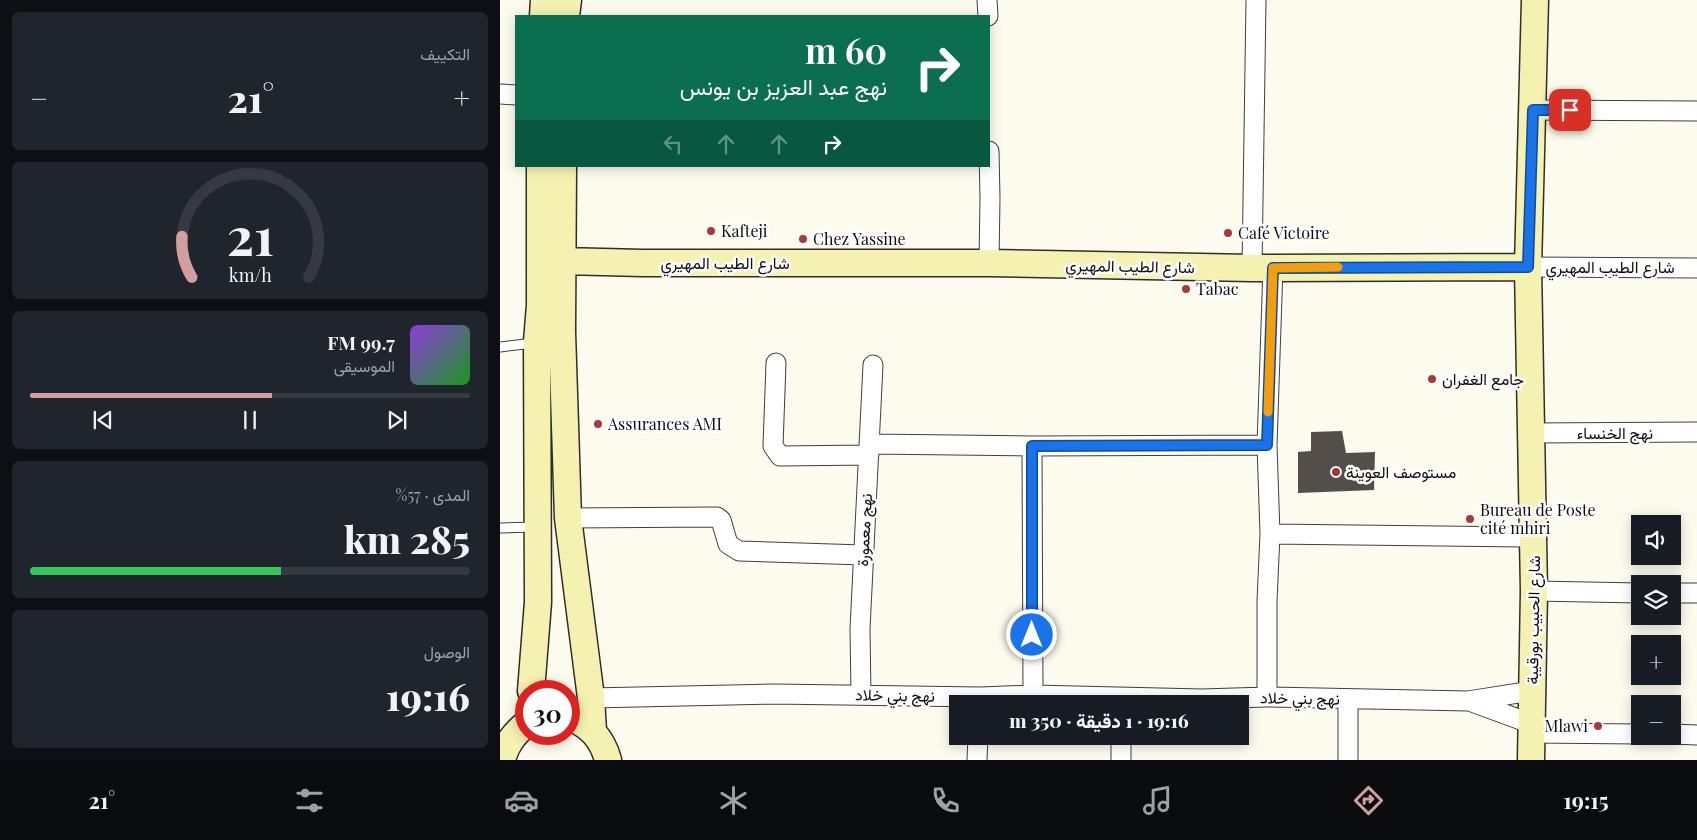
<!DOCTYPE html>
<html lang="ar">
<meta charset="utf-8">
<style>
:root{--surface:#171b24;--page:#20242c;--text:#f1f3f6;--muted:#9ea1a6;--line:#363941;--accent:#d19fa0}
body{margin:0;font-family:"Playfair Display",Vazirmatn,serif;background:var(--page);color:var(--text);direction:rtl;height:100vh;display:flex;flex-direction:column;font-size:19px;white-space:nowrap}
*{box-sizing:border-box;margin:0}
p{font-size:16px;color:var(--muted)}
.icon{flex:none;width:28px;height:28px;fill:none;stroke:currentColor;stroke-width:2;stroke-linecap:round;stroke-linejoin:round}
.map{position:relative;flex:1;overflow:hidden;direction:ltr}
.side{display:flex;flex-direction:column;gap:12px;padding:12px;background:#0d0f14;width:500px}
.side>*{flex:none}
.top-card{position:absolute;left:15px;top:15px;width:475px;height:152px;border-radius:0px;box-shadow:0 2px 12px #0003;direction:rtl;background:#0b6e4f;color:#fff;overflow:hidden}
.controls{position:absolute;left:1131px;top:515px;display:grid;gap:10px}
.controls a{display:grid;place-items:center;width:50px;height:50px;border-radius:0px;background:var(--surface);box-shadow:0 2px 12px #0003;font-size:25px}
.speed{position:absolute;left:15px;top:680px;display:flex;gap:10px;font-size:25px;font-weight:700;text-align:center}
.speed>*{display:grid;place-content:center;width:65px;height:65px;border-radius:50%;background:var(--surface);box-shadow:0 2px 12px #0003;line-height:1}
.speed .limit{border:8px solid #d22;background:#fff;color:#111}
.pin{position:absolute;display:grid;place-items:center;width:42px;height:42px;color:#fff;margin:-21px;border-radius:10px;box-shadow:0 2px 8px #0006}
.me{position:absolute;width:55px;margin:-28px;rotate:0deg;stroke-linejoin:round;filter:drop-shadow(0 0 4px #0008)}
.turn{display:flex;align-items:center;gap:18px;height:105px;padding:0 20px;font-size:22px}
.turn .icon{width:65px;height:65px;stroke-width:2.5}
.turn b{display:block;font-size:35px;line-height:42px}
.lanes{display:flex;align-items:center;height:48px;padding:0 20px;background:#0003;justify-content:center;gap:25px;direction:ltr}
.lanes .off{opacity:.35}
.big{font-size:38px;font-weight:800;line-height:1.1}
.side .tile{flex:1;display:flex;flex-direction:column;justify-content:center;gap:8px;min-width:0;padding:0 18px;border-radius:8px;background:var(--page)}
.side .dial{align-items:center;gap:0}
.dial svg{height:130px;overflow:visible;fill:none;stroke:var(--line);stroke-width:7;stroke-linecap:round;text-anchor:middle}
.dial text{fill:var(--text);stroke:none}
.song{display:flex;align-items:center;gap:15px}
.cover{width:60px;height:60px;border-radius:8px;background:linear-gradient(135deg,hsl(270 70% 55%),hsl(120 70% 35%))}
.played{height:5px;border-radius:2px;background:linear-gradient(90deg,var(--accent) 55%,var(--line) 55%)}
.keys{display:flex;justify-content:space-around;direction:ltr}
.heat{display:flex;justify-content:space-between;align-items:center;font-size:28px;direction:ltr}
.charge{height:8px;border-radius:4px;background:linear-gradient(90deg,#34c759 57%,var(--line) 0)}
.trip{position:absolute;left:449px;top:695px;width:300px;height:50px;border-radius:0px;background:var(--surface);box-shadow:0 2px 12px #0003;font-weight:800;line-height:50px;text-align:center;direction:rtl}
.dock{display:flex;height:80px;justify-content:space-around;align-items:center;background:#090b0e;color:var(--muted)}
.dock .icon{width:35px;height:35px}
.dock .active{color:var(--accent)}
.dock b{font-size:22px;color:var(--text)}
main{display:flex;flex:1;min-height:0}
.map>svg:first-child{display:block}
.building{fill:#534e4a}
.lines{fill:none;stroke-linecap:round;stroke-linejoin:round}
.lane-casing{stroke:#3f3f3f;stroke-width:11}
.street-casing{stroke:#3f3f3f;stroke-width:21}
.secondary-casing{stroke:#2e2e2e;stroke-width:29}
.lane{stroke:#fff;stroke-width:9}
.street{stroke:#fff;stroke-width:19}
.secondary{stroke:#f4f1b1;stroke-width:26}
.route-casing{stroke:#114b97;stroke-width:12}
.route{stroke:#1a73e8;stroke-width:9}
.slow{stroke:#f59e0b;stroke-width:9}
.poi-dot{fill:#a93937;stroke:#fff;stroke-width:2}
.labels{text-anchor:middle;stroke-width:5;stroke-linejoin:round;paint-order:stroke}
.poi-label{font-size:16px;fill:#0c0c0c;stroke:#fff;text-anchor:start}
.street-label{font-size:16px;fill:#0c0c0c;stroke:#fff}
</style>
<main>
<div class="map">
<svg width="1197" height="760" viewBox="0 0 1197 760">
<rect width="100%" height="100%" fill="#fdfbed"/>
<path class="building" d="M842 431 846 453 875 452 874 490 798 493V452L811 451V432Z"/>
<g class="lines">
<g class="lane-casing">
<path id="lane" d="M0 347 34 343
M0 528 35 527"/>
</g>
<g class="street-casing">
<path id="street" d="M487 0 488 16
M0 94 16 95
M1033 110 1197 111
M489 151 490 198 489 263
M1028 267 1197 268
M752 268 756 0
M276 363 273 446 280 456 369 455
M1032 433 1197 432
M370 444 532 446 767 445
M532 446 533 695
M68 518 217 517 221 520 228 544 239 551 363 555
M770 534 1033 537
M1034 591 1140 593
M1172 593H1197
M361 695 360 629 373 365
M767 697V601L770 534 767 445 773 267
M91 698 274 694 480 697 533 695 702 699 767 697 968 701 1032 691
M972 702 1032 724
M1032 733 1140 734
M1172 734 1197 735
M477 760 478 736
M621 760V736
M848 760V699"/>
</g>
<g class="secondary-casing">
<path id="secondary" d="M43 16 44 0
M66 16 68 0
M63 166 62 332 68 518 91 698 93 731
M62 261 143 263H489L752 268 1028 267
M31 691 38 602 37 342 40 305V166
M69 717C90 725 102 738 108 760
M2 760C6 744 14 734 26 724
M1031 760 1034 591 1028 267 1035 0"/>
</g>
<use href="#lane" class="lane"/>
<use href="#street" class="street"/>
<use href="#secondary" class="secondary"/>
</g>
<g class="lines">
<g class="route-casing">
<path id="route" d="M532 635V446L767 445 773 268 1028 267 1033 110H1070"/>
</g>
<use href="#route" class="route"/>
<path class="slow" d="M768 412 773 268 838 267"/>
</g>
<g class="poi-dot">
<circle cx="211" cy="231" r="5"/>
<circle cx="728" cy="233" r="5"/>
<circle cx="303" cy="239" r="5"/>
<circle cx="686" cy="289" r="5"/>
<circle cx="932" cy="379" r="5"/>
<circle cx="98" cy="424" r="5"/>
<circle cx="836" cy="472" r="5"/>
<circle cx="970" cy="519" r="5"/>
<circle cx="1098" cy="726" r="5"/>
</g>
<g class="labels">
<g class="poi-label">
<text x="221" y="237">Kafteji</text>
<text x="738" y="239">Café Victoire</text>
<text x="313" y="245">Chez Yassine</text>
<text x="696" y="295">Tabac</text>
<text x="942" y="385">جامع الغفران</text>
<text x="108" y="430">Assurances AMI</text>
<text x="846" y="478">مستوصف العوينة</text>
<text x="980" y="516">Bureau de Poste<tspan x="980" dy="18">cité mhiri</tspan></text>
<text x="1088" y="732" text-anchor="end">Mlawi</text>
</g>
<g class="street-label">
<text x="225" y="269">شارع الطيب المهيري</text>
<text transform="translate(630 266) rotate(1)" y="6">شارع الطيب المهيري</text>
<text x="1110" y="273">شارع الطيب المهيري</text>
<text x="1115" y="439">نهج الخنساء</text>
<text transform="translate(364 530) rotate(-87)" y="6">نهج معمورة</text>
<text transform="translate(1033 620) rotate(-89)" y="6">شارع الحبيب بورقيبة</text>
<text transform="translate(395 695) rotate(1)" y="6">نهج بني خلاد</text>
<text transform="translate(800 698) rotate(1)" y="6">نهج بني خلاد</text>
</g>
</g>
</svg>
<div class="controls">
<a><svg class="icon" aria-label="sound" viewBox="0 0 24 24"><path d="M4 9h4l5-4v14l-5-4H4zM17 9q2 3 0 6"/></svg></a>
<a><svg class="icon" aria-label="layers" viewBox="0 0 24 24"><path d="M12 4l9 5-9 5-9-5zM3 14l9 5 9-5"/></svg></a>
<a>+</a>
<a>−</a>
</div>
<div class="speed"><div class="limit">30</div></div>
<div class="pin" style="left:1070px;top:110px;background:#d93025"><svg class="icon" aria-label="arrive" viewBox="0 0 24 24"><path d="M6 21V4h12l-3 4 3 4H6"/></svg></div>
<svg class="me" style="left:532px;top:635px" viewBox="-20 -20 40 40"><circle r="17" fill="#1a73e8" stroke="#fff" stroke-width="3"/><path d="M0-11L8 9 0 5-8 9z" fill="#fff"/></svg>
<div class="trip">19:16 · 1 دقيقة · 350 m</div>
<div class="top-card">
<div class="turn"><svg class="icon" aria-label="right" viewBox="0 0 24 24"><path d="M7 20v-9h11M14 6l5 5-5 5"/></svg><div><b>60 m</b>نهج عبد العزيز بن يونس</div></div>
<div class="lanes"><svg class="icon off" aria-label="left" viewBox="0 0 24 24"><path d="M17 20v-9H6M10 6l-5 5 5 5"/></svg><svg class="icon off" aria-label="ahead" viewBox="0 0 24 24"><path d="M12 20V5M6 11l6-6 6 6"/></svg><svg class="icon off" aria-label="ahead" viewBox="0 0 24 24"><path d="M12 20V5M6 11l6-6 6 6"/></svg><svg class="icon" aria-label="right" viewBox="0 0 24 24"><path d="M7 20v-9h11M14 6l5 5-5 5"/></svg></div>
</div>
</div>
<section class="side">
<div class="tile"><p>التكييف</p>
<div class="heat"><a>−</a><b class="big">21°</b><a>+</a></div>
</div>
<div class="tile dial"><svg viewBox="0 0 100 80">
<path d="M14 69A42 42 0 1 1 86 69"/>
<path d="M14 69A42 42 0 0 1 8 44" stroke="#d19fa0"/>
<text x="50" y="56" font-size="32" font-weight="700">21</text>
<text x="50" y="72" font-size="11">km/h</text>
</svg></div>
<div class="tile">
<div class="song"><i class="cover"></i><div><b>99.7 FM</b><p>الموسيقى</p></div></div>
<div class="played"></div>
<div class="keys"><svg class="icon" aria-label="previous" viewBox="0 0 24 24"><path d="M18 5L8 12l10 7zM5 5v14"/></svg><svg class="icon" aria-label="pause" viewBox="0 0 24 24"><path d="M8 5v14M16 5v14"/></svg><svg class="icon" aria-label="next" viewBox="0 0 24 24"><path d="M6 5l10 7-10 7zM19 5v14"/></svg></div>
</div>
<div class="tile"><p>المدى · 57%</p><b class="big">285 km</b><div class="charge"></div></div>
<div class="tile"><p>الوصول</p><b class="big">19:16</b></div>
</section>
</main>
<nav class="dock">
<b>19:15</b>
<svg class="icon active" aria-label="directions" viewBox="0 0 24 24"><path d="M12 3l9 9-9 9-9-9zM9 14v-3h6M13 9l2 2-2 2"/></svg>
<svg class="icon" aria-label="music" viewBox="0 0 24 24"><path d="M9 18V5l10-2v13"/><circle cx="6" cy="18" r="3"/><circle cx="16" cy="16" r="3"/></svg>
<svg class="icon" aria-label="phone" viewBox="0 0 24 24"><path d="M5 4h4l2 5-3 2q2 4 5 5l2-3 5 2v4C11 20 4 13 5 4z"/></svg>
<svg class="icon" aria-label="climate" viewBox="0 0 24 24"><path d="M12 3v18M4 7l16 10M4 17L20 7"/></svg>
<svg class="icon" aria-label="car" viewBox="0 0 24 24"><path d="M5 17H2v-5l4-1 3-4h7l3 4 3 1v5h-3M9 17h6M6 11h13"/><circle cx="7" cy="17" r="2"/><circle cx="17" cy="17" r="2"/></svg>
<svg class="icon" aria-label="filters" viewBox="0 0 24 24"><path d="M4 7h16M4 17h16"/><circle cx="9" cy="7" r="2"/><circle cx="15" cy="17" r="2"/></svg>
<b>21°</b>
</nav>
